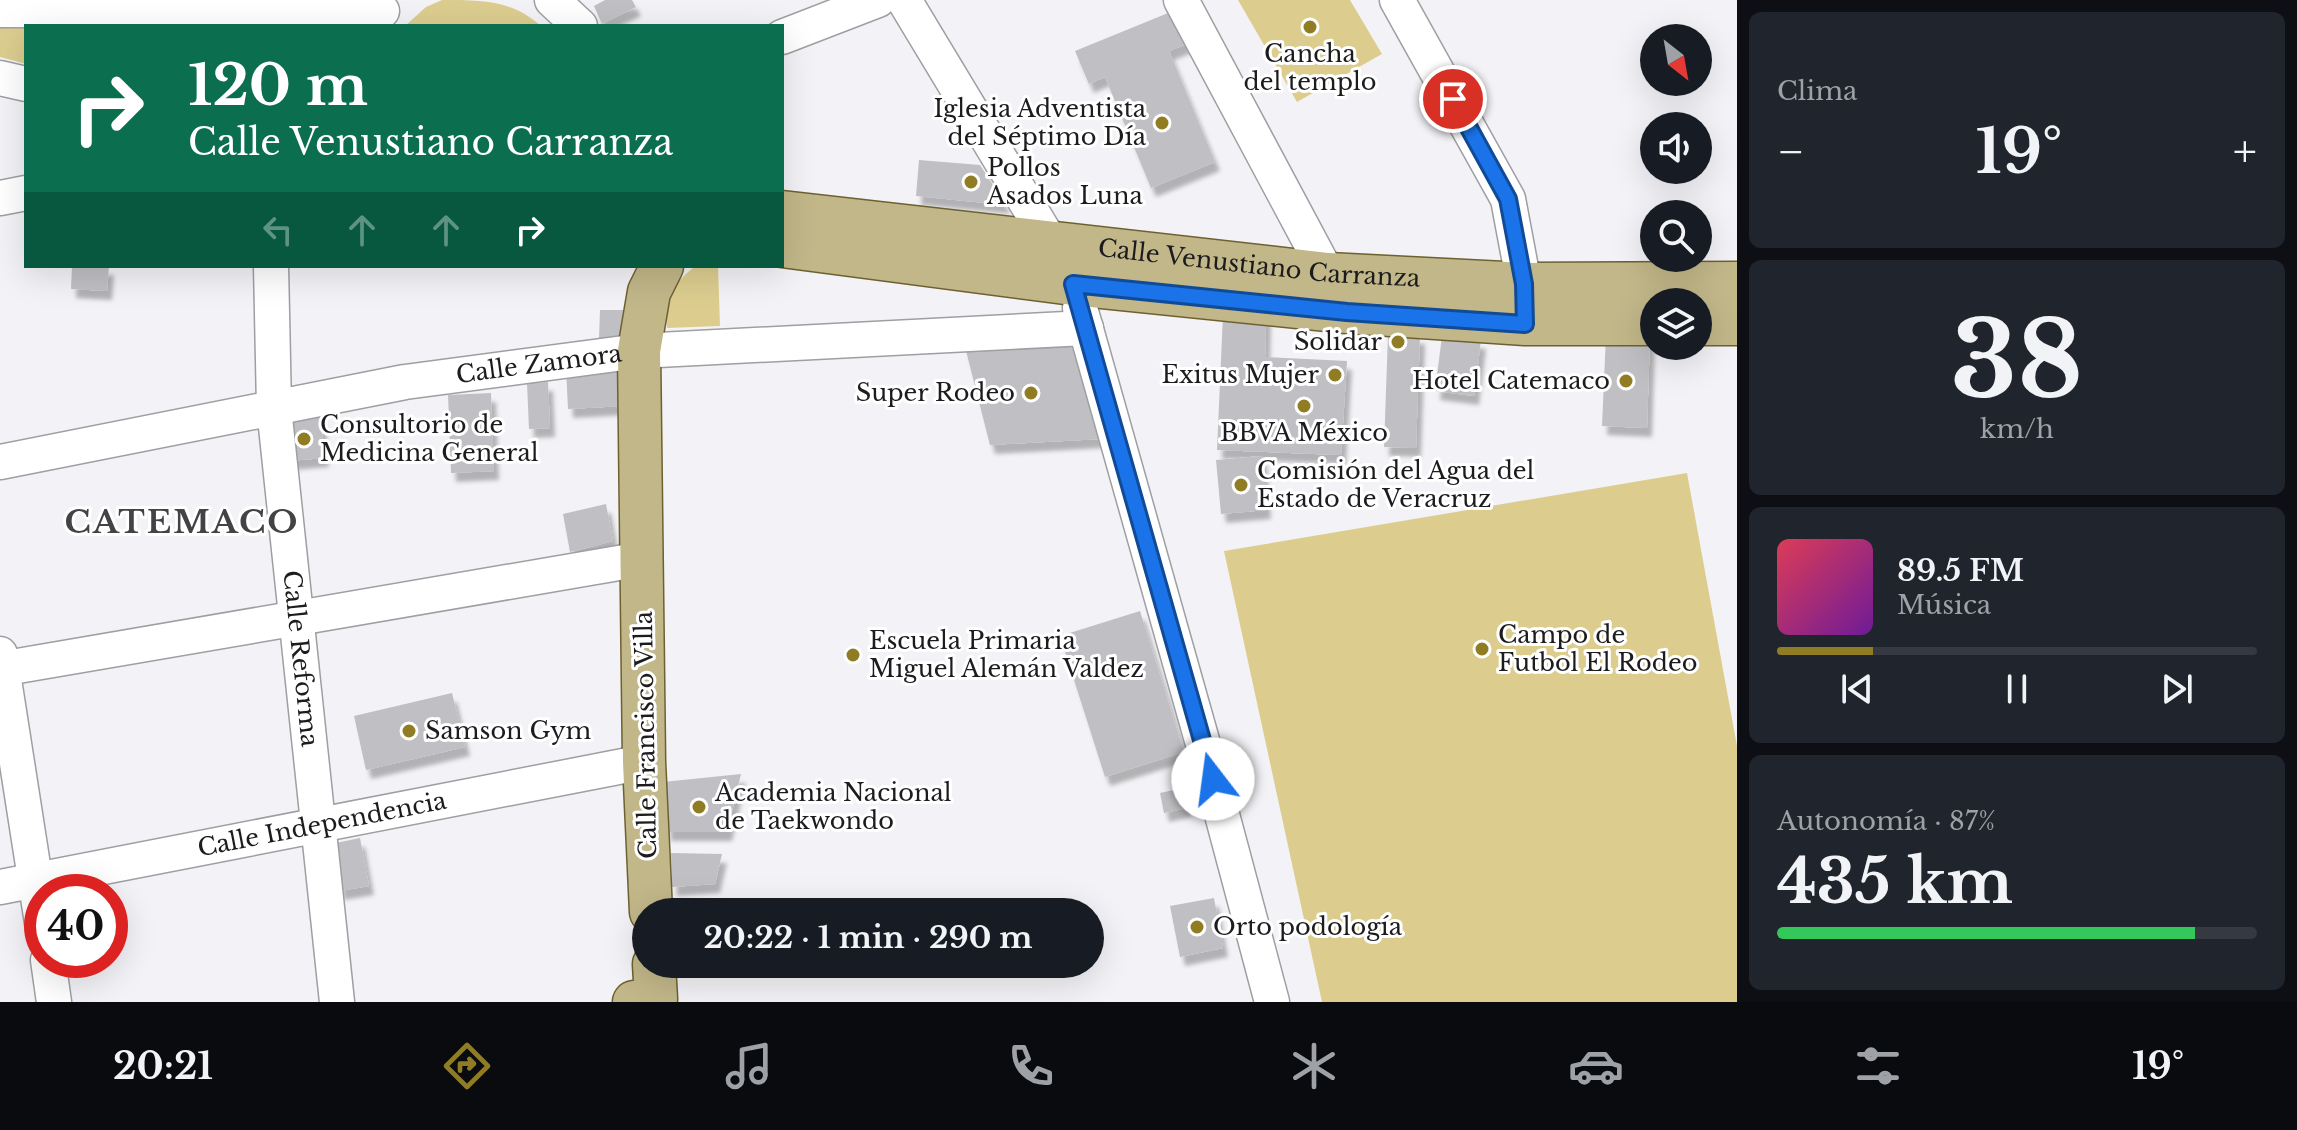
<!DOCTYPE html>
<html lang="es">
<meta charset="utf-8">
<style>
:root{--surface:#171b24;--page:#20242c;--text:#f1f3f6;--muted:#9ea1a6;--line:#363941;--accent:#907d23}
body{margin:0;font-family:"Libre Baskerville",serif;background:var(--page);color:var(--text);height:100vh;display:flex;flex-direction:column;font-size:30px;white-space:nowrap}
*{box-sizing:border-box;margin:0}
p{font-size:26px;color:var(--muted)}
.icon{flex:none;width:44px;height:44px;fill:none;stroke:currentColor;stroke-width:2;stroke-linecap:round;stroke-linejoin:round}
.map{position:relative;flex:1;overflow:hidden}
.panel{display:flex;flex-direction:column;gap:12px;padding:12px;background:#0d0f14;width:560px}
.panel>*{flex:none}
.hud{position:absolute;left:24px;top:24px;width:760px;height:244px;border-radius:0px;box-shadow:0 8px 32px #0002;background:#0b6e4f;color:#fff;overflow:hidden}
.needle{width:52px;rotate:149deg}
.controls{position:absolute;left:1640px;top:24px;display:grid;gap:16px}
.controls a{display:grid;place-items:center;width:72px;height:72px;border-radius:50%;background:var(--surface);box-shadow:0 8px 32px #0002;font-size:40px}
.speed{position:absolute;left:24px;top:874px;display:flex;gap:16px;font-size:40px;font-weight:700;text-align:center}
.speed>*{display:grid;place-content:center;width:104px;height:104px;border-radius:50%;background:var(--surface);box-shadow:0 8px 32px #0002;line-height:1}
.speed .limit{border:12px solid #d22;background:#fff;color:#111}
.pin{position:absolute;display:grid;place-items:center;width:68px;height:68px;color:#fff;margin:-34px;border:4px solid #fff;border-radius:50%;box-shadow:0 2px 8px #0007}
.me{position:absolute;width:88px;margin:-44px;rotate:345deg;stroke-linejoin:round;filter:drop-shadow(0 0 6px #0008)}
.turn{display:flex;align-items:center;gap:28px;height:168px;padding:0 32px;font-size:36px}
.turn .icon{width:104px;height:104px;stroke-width:2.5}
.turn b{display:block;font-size:56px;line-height:68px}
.lanes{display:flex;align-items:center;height:76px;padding:0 32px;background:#0003;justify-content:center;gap:40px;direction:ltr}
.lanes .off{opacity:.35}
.big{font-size:60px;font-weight:700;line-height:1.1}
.panel .card{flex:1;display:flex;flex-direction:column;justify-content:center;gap:12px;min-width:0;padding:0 28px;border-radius:12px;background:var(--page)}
.panel .dial{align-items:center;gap:0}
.dial b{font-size:104px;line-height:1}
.song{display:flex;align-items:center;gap:24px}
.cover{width:96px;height:96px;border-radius:12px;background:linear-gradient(135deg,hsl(350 70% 55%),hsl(280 70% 35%))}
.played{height:8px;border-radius:4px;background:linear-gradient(90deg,var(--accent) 20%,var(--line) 20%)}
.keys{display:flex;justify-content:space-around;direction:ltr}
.heat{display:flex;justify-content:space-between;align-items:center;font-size:44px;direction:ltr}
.charge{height:12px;border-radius:6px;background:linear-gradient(90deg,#34c759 87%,var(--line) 0)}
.trip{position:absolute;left:632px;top:898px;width:472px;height:80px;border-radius:40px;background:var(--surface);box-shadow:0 8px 32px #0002;font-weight:700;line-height:80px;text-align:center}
.menu{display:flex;height:128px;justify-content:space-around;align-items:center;background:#090b0e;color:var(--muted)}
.menu .icon{width:56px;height:56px}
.menu .current{color:var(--accent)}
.menu b{font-size:36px;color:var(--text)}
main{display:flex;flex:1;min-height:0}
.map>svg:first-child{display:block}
.green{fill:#dccd8f}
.building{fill:#c0bfc3;filter:url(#shadow)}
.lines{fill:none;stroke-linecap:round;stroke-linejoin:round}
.minor-casing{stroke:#9f9ea2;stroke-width:37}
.major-casing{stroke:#6d6130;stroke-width:45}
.minor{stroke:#fff;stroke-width:34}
.major{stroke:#c2b789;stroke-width:42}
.route-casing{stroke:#114b97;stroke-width:20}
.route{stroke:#1a73e8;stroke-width:14}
.poi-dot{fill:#907d23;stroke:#fff;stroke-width:3}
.labels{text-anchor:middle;stroke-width:6;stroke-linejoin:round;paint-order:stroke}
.poi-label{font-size:24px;fill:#1c1b1d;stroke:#fff;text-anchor:start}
.street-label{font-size:24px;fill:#1c1b1d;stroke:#fff}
.district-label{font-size:32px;font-weight:bold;letter-spacing:2px;fill:#434245;stroke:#fff}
</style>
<main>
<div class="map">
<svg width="1737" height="1002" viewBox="0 0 1737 1002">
<defs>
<filter id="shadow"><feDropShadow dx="5" dy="9" stdDeviation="2" flood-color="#0004"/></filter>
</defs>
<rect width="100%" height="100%" fill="#f3f2f6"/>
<path class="green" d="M442 0C483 0 512 0 541 26H405L426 7Z
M1238 0H1350L1382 54 1297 102Z
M0 16 26 26V64L0 57Z
M695 266H718L720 326 667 328C666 294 671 287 695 266Z
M1687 473 1737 746V1002H1322L1224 551Z"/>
<path class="building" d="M605 0H632L636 7 602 24 594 6Z
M1173 11 1187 44 1169 51 1215 162 1151 188 1105 77 1089 84 1075 51Z
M919 160 980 165 1006 205 916 196Z
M72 266H109L107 291 71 289Z
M600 310H627V338H599Z
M1223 314 1266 315 1265 357 1347 361 1341 455 1217 450Z
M1388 335H1420L1416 448 1384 447Z
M1606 335 1650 336 1647 428 1602 426Z
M1442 336 1481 340 1474 396 1435 391Z
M1071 344 1100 439 990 445 965 347Z
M621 365 623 406 568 409 566 368Z
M548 382 550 428 529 429 527 383Z
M491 393 494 471 451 473 448 395Z
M321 416 324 458 288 461 284 419Z
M1262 456 1266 510 1221 514 1216 460Z
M606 504 613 541 570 552 563 514Z
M1140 611 1184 752 1105 777 1060 636Z
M452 693 465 747 366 770 354 716Z
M741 774 727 832H666L663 782Z
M1183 788 1187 808 1164 813 1160 793Z
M360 838 369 886 339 891 331 844Z
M671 853 722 854 715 884 672 887Z
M1214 898 1223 948 1180 957 1170 906Z"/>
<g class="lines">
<g class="minor-casing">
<g id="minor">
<path d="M552 0 580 26"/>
<path d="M904 0 1061 260"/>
<path d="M1181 0 1337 292"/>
<path d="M1397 0 1508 199 1524 284 1525 307"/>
<path d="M0 10 382 11"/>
<path d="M782 37 878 0"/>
<path d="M0 78 26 84"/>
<path d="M0 198 26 193"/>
<path id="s1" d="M271 266 274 408 337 1002"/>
<path d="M1080 308 1205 751 1272 1002"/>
<path id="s2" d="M0 462 405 382 639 351 1086 328"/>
<path d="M0 654 42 923"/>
<path d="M0 669 642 559"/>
<path id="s3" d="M0 887 644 762"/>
<path d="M48 960 54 1002"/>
</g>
</g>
<g class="major-casing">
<g id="major">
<path id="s4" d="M782 212 1328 274 1524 284 1737 283"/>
<path d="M782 246 1073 284 1347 312 1525 324H1654"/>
<path d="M1698 324H1737"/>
<path d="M651 912 644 762 639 351 649 292 662 266"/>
<path d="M634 1002 656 999 654 964"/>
</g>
</g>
<use href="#minor" class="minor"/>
<use href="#major" class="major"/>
</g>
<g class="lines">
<g class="route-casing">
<path id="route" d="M1213 779 1073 284 1347 312 1525 324 1524 284 1508 199 1453 99"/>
</g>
<use href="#route" class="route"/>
</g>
<g class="poi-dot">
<circle cx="1310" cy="27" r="8"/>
<circle cx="1162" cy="123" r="8"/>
<circle cx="971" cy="182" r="8"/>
<circle cx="1398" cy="342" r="8"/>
<circle cx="1335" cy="375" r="8"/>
<circle cx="1626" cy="381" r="8"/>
<circle cx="1031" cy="393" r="8"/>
<circle cx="1304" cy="406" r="8"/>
<circle cx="304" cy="439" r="8"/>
<circle cx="1241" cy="485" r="8"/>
<circle cx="1482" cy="649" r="8"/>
<circle cx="853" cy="655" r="8"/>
<circle cx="409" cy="731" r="8"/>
<circle cx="699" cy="807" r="8"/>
<circle cx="1197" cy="927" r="8"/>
</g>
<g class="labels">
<g class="poi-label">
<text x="1310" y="62" text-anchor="middle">Cancha<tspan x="1310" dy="28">del templo</tspan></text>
<text x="1146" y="117" text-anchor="end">Iglesia Adventista<tspan x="1146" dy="28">del Séptimo Día</tspan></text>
<text x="987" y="176">Pollos<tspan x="987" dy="28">Asados Luna</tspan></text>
<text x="1382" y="350" text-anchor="end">Solidar</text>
<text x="1319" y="383" text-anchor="end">Exitus Mujer</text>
<text x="1610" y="389" text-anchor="end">Hotel Catemaco</text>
<text x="1015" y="401" text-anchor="end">Super Rodeo</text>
<text x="320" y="433">Consultorio de<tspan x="320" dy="28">Medicina General</tspan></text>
<text x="1304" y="441" text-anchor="middle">BBVA México</text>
<text x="1257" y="479">Comisión del Agua del<tspan x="1257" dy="28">Estado de Veracruz</tspan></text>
<text x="1498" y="643">Campo de<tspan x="1498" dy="28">Futbol El Rodeo</tspan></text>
<text x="869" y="649">Escuela Primaria<tspan x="869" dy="28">Miguel Alemán Valdez</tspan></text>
<text x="425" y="739">Samson Gym</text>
<text x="715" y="801">Academia Nacional<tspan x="715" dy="28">de Taekwondo</tspan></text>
<text x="1213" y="935">Orto podología</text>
</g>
<g class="street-label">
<text dy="8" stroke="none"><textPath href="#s4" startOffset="480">Calle Venustiano Carranza</textPath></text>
<text dy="8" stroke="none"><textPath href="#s2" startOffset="548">Calle Zamora</textPath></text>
<text dy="8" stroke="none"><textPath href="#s1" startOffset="394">Calle Reforma</textPath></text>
<text transform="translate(646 735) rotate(-91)" y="8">Calle Francisco Villa</text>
<text dy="8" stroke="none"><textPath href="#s3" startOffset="328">Calle Independencia</textPath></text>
</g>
<g class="district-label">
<text x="182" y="533">CATEMACO</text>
</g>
</g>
</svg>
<div class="controls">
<a><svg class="needle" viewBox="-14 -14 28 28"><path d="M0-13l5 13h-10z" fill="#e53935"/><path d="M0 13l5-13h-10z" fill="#9ea1a6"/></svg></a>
<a><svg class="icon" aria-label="sound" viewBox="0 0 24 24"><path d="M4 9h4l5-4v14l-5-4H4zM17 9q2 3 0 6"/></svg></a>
<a><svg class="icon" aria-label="search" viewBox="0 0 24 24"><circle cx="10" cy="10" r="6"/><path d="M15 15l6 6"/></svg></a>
<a><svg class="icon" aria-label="layers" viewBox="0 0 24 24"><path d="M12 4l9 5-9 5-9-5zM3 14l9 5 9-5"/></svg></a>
</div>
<div class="speed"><div class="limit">40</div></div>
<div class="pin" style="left:1453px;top:99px;background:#d93025"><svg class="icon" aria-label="arrive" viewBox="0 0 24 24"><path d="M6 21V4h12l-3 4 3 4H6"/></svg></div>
<svg class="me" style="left:1213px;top:779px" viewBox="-20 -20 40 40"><circle r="19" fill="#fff"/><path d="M0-13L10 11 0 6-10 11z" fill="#1a73e8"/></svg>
<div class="trip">20:22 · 1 min · 290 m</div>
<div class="hud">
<div class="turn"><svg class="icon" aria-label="right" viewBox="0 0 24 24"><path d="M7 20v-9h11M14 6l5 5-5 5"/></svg><div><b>120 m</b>Calle Venustiano Carranza</div></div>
<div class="lanes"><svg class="icon off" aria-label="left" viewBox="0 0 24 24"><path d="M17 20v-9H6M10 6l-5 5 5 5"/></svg><svg class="icon off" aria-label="ahead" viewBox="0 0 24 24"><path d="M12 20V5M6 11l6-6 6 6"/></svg><svg class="icon off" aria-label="ahead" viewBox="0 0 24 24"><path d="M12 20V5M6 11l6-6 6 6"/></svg><svg class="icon" aria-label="right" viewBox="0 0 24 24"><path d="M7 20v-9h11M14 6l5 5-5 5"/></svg></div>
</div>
</div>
<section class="panel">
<div class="card"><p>Clima</p>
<div class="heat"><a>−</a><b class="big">19°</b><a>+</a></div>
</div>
<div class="card dial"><b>38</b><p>km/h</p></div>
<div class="card">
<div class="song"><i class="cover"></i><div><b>89.5 FM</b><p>Música</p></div></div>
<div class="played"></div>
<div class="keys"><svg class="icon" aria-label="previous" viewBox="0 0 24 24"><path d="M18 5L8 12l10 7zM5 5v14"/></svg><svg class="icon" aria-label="pause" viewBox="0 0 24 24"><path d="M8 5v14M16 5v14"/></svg><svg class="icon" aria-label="next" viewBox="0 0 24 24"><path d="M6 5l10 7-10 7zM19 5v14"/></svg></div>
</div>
<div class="card"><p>Autonomía · 87%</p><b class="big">435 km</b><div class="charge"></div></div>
</section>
</main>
<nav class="menu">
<b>20:21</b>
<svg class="icon current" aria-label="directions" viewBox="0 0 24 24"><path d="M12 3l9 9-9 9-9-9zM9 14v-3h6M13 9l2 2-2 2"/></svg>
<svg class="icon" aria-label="music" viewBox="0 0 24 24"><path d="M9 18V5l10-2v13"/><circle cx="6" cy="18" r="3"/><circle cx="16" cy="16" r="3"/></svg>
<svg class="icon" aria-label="phone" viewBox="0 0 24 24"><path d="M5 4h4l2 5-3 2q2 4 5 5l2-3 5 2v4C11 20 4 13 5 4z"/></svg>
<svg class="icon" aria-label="climate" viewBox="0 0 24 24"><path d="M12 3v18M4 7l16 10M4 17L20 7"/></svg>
<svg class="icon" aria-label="car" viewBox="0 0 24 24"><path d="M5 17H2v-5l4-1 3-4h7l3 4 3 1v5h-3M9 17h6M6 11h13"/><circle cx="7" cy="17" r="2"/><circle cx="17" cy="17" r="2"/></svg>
<svg class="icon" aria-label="filters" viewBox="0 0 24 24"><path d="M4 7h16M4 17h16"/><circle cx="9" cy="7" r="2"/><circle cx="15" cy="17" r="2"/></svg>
<b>19°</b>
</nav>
